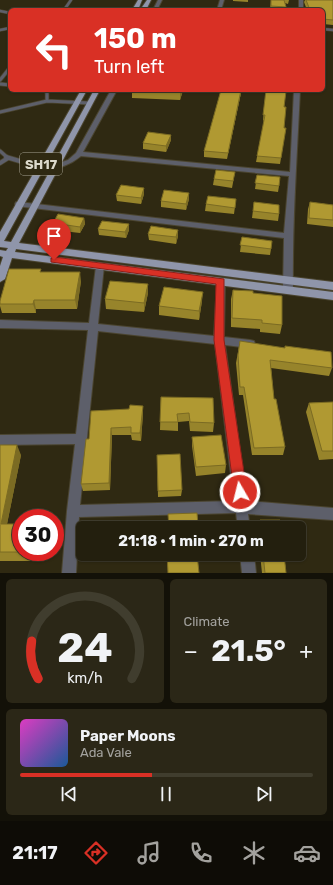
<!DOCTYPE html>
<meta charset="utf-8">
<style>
:root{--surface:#231f0e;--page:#2b2717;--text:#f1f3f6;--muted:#a3a29e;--line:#403d2e;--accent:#d93025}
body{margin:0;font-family:Rubik,sans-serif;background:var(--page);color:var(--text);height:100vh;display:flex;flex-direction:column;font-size:15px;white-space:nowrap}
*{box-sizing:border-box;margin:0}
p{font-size:13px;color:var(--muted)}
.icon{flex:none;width:22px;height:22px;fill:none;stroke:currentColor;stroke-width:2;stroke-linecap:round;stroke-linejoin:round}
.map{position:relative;height:573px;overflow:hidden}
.panel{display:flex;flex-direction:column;gap:6px;padding:6px;background:#131108;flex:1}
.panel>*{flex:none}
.guide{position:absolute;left:8px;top:8px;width:317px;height:84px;border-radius:6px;box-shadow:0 1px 3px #0004,0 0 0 1px var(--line);background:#d93025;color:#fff;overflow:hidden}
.speed{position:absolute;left:12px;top:509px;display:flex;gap:8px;font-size:20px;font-weight:700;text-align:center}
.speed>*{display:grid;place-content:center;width:52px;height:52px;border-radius:50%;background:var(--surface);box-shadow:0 1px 3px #0004,0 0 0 1px var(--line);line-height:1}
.speed .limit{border:6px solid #d22;background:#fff;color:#111}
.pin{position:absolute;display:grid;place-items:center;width:34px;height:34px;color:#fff;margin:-41px -17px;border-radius:50% 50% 50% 0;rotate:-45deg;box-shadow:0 0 4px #0007}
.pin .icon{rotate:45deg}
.me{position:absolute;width:44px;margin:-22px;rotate:352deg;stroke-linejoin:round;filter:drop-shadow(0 0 3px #0008)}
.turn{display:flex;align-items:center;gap:14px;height:84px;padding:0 20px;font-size:18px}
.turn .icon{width:52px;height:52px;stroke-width:2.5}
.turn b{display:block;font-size:28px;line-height:34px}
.big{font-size:30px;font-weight:700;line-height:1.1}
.panel .widget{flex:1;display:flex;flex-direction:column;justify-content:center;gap:6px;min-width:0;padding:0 14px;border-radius:6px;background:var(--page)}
.panel .dial{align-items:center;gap:0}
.dial svg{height:104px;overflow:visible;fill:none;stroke:var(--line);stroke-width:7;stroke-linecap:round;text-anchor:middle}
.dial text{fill:var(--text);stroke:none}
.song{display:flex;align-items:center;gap:12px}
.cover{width:48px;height:48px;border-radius:6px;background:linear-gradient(135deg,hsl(310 70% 55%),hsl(210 70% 35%))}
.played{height:4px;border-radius:2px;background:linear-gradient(90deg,var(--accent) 45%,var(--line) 45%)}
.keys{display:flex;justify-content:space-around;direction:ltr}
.heat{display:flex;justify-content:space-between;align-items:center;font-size:22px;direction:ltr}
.panel .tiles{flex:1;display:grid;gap:6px;grid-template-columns:1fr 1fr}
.widget:last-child{grid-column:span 2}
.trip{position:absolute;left:76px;top:521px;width:230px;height:40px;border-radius:6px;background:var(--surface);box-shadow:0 1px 3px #0004,0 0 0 1px var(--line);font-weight:700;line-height:40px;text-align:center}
.menu{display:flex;height:64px;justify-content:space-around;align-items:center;background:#0e0c06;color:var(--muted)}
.menu .icon{width:28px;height:28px}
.menu .on{color:var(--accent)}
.menu b{font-size:18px;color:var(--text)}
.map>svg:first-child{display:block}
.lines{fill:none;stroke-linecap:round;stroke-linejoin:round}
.lane-far2-casing{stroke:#4b4530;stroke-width:3.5}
.lane-far1-casing{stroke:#4b4530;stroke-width:4.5}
.lane-casing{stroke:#4b4530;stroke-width:5.5}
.street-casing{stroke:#4b4530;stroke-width:2}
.primary-casing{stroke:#4b4530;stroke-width:2}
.lane-far2{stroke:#5d5f6a;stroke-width:2.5}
.lane-far1{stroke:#5d5f6a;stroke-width:3}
.lane{stroke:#5d5f6a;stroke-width:4}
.street{fill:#5d5f6a;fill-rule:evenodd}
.primary{fill:#8f95aa;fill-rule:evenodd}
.wall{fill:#97842b}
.shaded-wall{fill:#7b6b23}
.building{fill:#b09932;stroke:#7b6b23}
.route{fill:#d93025;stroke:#8d1f18}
.labels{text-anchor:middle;stroke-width:4;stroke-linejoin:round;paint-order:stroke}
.shield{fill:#2f2912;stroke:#a8a494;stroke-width:1}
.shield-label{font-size:13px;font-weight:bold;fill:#dcd9cb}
</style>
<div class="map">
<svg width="333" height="573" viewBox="0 0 333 573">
<rect width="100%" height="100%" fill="#2f2912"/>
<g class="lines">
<g class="lane-far2-casing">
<path id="lane-far2" d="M64 10 71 0
M0 11 10 13
M323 29 333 30
M0 30 10 28
M8 70 10 68"/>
</g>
<g class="lane-far1-casing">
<path id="lane-far1" d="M0 80 9 69
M0 84 10 85
M45 90 47 93V101L89 103
M0 112 47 101
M0 151 8 158"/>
</g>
<g class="lane-casing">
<path id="lane" d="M6 157 40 167
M0 163 8 158"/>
</g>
<g class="street-casing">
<path id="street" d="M158 0H162L157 10H153Z
M220 0H224L221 10H217Z
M299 0H303V10H299Z
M111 90H117L83 152 290 172 294 90H300C297 157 292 223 293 290L291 292H285L283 290 284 238 16 206 15 204 16 202H19L284 233 289 176 81 156C69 166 53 171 37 169V165L59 163 68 160 76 153Z
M100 263 104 266 98 324 214 336 217 282 218 280H224L225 282 224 337 250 340 254 341 255 344 254 347 250 348 225 345 247 501 333 508V520L248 514 250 528H238L236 513 79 517 76 573H62L67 511 75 444 0 445V435L76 434 88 330 0 328V320L89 323 96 266ZM98 331 215 344 234 501 80 505Z
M240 554H254L256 573H242Z"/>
</g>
<g class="primary-casing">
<path id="primary" d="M138 0H142L138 10H132Z
M147 0H151L146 10H140Z
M81 90H87L4 241 11 242 94 90H100L19 243 333 282V290L16 249 15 252 333 292V300L12 258 5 279 0 282V266L3 257 0 256V250L6 251 8 248 0 247V232Z"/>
</g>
<use href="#lane-far2" class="lane-far2"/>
<use href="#lane-far1" class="lane-far1"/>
<use href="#lane" class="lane"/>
<use href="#street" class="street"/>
<use href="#primary" class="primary"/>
</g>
<path class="wall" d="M233 0H248V2L233 1Z
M271 0H290H289L288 4 285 3 286 7V10H270Z
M305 0H333V25L323 24V10H307L304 2Z
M132 90H183L180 100 132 98Z
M266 90 284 107V128H286L280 164 256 162 264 121 263 120Z
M241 93 227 159 204 157V151Z
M171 140 166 152 143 149V143Z
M235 172 232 188 213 185 214 179Z
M257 175 279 186 278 192 255 189Z
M144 194 141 204 117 201 116 195Z
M189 199 186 210 161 207V201Z
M236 199 234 214 205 211 206 204Z
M254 202 279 214 278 221 252 218Z
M310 202 333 205V227L307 224 308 209Z
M84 218 85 224 80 233 54 230 53 223Z
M129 224V230L126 238 99 235 98 229Z
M178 230V236L176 244 149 240 148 234Z
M242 237 271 249 270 255 240 252Z
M41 272 81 281 77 309H36V313H2L0 306V301Z
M233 290 282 325 280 334 260 332V329L231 327V299Z
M148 293 144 312 106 309 105 299Z
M202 301 199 320 159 315V306Z
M240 341 332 368 329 376 271 368 274 399 285 447 283 455H252L243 395H239L236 363Z
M161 397 214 423 213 432 190 431 189 421 178 422V431L160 430Z
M333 402V459L319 460 306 412 309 403Z
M143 406V413L141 441 132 440 131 435H112L110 490 83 491 81 484 89 439 129 409Z
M192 437 226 465 225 473 196 476 192 446Z
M0 445 21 455 7 524 33 552 32 561H0Z
M157 455 182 490 181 496 158 497Z
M260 520 281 528H258Z
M260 554H284L286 573H262Z"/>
<path class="shaded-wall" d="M181 90H183V91L180 100V92Z
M241 90V93L227 159 228 153Z
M171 135V140L166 152V146Z
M144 188V194L141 204V198Z
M189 193V199L186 210V204Z
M84 218 85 224 80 233V227Z
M129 224V230L126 238 125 232Z
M178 230V236L176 244V237Z
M80 272 81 281 77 309 75 300Z
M148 284V293L144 312V303Z
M203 292 202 301 199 320V311Z
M34 300 36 309V313L33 304Z
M143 406V413L141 441 140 433Z
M111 428 112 435 110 490 109 483Z
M17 445 21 455 5 534 1 524Z
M28 552H33L32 561Z"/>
<path class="building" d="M271 0H284L286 7 271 6Z
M306 0H333V20L323 19V10H310Z
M134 90H181L180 92Z
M221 90H241L228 153 204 151Z
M266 90 286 91 284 107H286L284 128H286L281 158 257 156 265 115H263Z
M148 132 171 135 166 146 143 143Z
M216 170 235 172 233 181 214 179Z
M257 175 280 177 279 186 255 183Z
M121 185 144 188 141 198 116 195Z
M164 190 189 193 186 204 161 201Z
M208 196 236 199 235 208 206 204Z
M254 202 279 205V214L253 211Z
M310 202 333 205V220L309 218Z
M58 214 84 218 80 227 53 223Z
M102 221 129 224 125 232 98 229Z
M151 226 178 230 176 237 148 234Z
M242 237 272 241 271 249 240 245Z
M9 269H41L40 272H80L75 300H34L33 304H0V301Z
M110 281 148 284 144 303 105 299Z
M164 287 203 292 199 311 159 306Z
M233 290 253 291V293L282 296V325L262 323V320L232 318Z
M240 341 285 348V346L331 352 332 368 270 360 274 399H276L285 447 254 448 244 387H240L238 355Z
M161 397 213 398 214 423 190 422 189 413 177 414 178 422H160Z
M333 402V451H322L309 403Z
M130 405 143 406 140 433H131V427L111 428 109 483 81 484 86 439H89L91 411 129 409Z
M221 435 226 465 196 467 192 437Z
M0 445H17L1 524H21V552H0Z
M180 454 182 490 158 491 157 455Z
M197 513 198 525 196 527V528H169L168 514Z
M260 520H280L281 528H261Z
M167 554H197L199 573H168Z
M263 554H284L286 573H265Z"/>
<path class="route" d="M54 257 224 279V340L247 492 245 496 240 498 236 496 234 492 214 340 216 284 51 262V258Z"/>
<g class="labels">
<rect class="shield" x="20" y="153" width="42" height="22" rx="3"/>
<g class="shield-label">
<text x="41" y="169">SH17</text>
</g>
</g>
</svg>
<div class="speed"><div class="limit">30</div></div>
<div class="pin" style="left:54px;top:260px;background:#d93025"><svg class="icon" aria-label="arrive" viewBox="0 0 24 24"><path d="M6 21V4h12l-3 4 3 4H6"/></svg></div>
<svg class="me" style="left:240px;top:492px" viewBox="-20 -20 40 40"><circle r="17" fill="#d93025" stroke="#fff" stroke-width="3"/><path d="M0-11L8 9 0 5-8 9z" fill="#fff"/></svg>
<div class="trip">21:18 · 1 min · 270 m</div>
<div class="guide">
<div class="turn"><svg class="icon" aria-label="left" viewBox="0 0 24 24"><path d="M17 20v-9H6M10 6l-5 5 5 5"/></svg><div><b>150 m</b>Turn left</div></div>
</div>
</div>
<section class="panel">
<div class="tiles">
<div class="widget dial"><svg viewBox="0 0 100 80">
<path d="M14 69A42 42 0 1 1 86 69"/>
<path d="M14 69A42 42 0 0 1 9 40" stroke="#d93025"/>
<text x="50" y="56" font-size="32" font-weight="700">24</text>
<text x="50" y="72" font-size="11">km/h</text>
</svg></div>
<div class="widget"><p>Climate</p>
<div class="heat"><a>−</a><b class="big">21.5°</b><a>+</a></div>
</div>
<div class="widget">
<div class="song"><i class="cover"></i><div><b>Paper Moons</b><p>Ada Vale</p></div></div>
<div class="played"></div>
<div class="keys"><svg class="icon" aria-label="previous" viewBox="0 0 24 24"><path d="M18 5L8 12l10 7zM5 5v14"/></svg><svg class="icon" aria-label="pause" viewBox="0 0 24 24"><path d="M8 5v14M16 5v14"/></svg><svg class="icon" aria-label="next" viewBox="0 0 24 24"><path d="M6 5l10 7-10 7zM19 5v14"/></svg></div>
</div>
</div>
</section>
<nav class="menu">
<b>21:17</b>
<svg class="icon on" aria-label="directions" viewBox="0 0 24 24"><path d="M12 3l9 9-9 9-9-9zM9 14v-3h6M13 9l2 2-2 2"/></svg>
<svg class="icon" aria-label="music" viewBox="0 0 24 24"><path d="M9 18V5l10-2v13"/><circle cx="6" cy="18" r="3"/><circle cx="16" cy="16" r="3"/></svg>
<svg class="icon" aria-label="phone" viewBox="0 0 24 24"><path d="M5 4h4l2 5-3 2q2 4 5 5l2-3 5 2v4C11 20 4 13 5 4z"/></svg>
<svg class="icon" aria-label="climate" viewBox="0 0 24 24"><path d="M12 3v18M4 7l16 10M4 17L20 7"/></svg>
<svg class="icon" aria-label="car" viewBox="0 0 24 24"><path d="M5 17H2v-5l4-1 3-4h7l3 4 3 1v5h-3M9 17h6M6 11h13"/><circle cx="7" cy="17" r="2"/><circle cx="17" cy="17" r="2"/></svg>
</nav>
